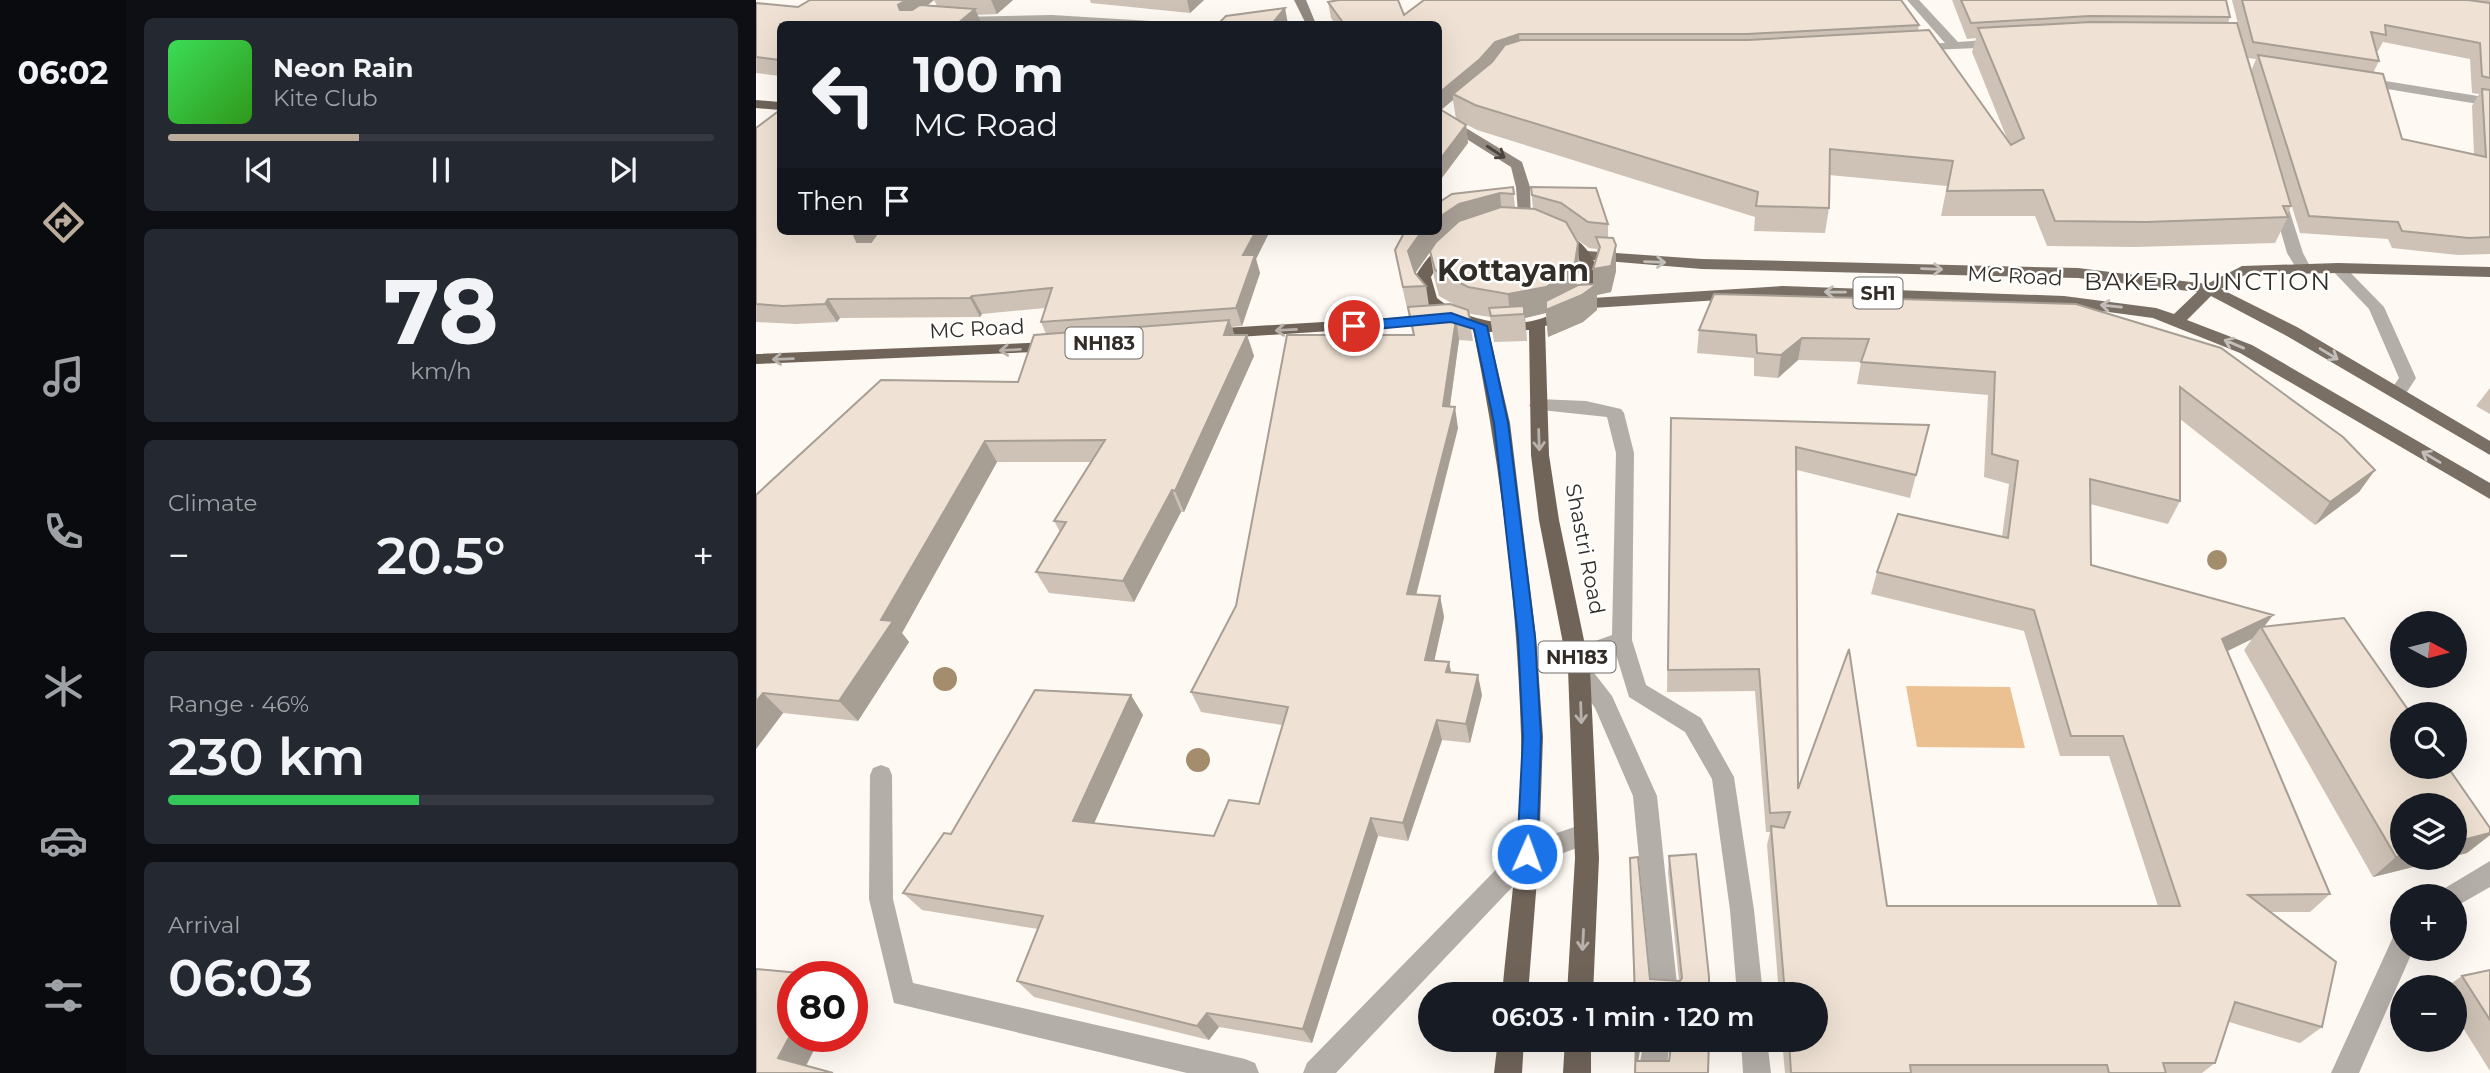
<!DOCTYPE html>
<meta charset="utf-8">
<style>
:root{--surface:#171b24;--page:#242831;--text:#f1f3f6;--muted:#9ea1a6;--line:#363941;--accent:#bbac9c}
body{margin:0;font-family:Montserrat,sans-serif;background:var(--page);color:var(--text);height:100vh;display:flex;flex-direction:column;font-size:26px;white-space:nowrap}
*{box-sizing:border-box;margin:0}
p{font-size:23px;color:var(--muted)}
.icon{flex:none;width:38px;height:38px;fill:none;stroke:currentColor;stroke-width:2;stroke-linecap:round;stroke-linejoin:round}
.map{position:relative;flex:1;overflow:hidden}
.drawer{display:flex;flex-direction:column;gap:18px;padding:18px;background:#0d0f14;width:630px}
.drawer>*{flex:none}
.hud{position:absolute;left:21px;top:21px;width:665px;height:214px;border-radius:10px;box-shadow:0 7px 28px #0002;background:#171b24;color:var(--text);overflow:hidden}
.needle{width:46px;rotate:97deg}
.fabs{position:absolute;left:1634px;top:611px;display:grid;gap:14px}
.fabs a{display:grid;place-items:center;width:77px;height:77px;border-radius:50%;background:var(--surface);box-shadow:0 7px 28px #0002;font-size:35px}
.speed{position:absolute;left:21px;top:961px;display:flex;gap:14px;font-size:35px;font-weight:700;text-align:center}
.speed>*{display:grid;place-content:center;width:91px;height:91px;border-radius:50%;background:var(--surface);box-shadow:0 7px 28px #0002;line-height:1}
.speed .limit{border:10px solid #d22;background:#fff;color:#111}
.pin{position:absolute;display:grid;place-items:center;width:60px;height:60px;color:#fff;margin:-30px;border:4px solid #fff;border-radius:50%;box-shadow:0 2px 7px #0007}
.me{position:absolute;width:77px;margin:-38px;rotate:2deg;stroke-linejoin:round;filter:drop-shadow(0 0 5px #0008)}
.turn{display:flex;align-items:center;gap:24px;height:147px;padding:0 21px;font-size:32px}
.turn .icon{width:91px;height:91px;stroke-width:2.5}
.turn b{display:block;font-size:49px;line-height:60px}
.then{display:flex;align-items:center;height:66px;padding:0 21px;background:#0003;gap:14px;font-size:26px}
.big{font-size:52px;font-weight:600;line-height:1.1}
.drawer .tile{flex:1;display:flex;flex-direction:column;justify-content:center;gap:10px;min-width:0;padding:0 24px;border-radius:10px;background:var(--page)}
.drawer .dial{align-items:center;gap:0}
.dial b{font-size:91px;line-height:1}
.song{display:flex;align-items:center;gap:21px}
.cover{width:84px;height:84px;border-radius:10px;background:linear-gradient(135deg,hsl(130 70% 55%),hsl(110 70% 35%))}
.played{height:7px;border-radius:4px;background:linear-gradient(90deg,var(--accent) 35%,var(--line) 35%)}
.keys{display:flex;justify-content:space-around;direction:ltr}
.heat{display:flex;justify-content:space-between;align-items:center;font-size:38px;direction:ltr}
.charge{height:10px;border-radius:5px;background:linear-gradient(90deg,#34c759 46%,var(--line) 0)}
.trip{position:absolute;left:662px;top:982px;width:410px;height:70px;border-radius:35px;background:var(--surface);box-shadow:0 7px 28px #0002;font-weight:600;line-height:70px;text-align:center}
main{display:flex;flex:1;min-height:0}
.menu{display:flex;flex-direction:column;width:126px;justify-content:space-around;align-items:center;background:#090b0e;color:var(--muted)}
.menu .icon{width:49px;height:49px}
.menu .active{color:var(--accent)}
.menu b{font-size:32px;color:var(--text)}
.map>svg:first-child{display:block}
.green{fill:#ecc192}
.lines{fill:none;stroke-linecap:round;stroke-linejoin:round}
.service{fill:#b4aea8;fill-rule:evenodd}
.minor{fill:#b4aea8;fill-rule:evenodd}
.secondary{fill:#928981;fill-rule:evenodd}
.primary{fill:#7a6f65;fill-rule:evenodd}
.trunk{fill:#706459;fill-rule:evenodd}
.tree{fill:#a48d6d}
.wall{fill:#cec2b6;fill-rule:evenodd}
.shaded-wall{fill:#a79e94}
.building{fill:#efe2d4;stroke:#a79e94;stroke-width:2}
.oneway{stroke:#4a443e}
.oneway2{stroke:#c3beba}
.oneway3{stroke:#b8b2ac}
.route{fill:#1a73e8;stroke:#114b97;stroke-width:2}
.labels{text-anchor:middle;stroke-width:5;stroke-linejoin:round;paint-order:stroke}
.shield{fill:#fff;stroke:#706c68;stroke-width:2}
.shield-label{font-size:19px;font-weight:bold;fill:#322d27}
.street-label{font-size:21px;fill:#322d27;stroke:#fff}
.quarter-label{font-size:24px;letter-spacing:2px;fill:#322d27;stroke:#fff}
.far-town-label{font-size:30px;font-weight:bold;fill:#322d27;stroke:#fff}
</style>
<main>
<nav class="menu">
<b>06:02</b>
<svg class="icon active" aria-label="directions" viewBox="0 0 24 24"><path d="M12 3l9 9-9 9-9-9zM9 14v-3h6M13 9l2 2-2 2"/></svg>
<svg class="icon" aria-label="music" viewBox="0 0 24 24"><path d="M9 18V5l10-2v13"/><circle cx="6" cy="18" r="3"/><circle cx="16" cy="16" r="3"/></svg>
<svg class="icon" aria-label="phone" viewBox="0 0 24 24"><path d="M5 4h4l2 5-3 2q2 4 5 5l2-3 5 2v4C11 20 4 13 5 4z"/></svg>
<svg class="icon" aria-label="climate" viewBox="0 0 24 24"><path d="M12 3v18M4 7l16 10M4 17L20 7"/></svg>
<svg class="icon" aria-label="car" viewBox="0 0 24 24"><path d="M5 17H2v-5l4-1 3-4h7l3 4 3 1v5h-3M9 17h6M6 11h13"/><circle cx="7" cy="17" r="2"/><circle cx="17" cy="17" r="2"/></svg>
<svg class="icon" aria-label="filters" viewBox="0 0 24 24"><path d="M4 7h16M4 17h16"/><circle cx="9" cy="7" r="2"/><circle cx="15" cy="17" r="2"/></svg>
</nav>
<section class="drawer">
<div class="tile">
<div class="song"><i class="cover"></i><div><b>Neon Rain</b><p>Kite Club</p></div></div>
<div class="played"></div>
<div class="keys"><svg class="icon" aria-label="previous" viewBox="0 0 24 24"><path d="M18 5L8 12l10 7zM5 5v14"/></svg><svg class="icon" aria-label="pause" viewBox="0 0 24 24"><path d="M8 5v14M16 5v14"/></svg><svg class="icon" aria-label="next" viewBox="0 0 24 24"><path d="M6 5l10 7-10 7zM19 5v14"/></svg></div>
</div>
<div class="tile dial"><b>78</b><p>km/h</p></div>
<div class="tile"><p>Climate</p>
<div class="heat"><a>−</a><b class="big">20.5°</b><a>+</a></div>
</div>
<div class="tile"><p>Range · 46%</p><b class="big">230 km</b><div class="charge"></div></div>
<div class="tile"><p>Arrival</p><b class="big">06:03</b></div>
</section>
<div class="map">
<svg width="1734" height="1073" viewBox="0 0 1734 1073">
<rect width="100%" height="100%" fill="#fef9f3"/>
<path class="green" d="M1150 686 1254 687 1269 748 1161 747Z"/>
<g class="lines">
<path class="service" d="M296 15 395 21 401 24 201 23 195 20 201 17Z
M1582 263 1587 265 1628 307 1660 378 1647 398 1641 400 1632 394 1643 378 1613 309 1574 268Z
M782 399 830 401 865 409 868 413 878 453 876 640 890 685 945 718 978 777 998 910 1007 994H981L974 910 956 779 929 732 873 697 859 651 842 657 835 669 856 696 901 796 922 994H896L877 796 839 708 812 669 828 645 856 635 860 453 851 417 776 409 773 405Z
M125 765 133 768 136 775 137 899 157 983 489 1059 499 1063 503 1073H431L138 1003 113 899 114 775 117 768Z
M1734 861V887L1699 907V896H1686L1689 888Z
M1647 932V948H1658L1603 1073H1575L1638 935Z
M888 1040H914L910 1073H882Z
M985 1040H1011L1015 1073H987Z"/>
<path class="minor" d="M1151 0H1163L1202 42 1243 39 1249 43 1243 47 1153 51V45L1157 44 1189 43Z
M1605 77 1734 98V106L1601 84V78Z
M1522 193 1529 197 1547 253 1555 268 1552 271H1542L1531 253 1515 197Z
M830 823 838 826 842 834 838 842 779 863 580 1073H547L551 1063 763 846Z"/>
<path class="secondary" d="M538 0H550L560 24H550Z
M682 111 766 162 774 187 775 229H765L763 226 760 187 755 167 682 121Z"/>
<path class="primary" d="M831 251 946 259 1322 268 1451 284 1486 266 1582 263 1734 267V277L1582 273 1489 275 1465 289 1541 327 1734 441V455L1529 335 1455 296 1431 320 1496 345 1734 483V499L1484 353 1397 318 1308 306 1027 296 820 309 812 304 820 299 1027 286 1308 296 1400 308 1418 314 1441 292 1322 278 946 269 826 259 823 256Z"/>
<path class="trunk" d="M0 100 24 102V110L0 108Z
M747 222C786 222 831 229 842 273 840 301 815 318 789 326L793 455 803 520 834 669 843 858 837 994H811L819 858 812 669 783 520 775 455 773 330 733 332 754 423 780 637 787 737 783 854 772 994H746C754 908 767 821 765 734 761 599 744 462 717 329L687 318 686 323 680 324 452 339 444 334 452 329 682 315C667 304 663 295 659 277 680 240 706 229 747 222ZM747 230C775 230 815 233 825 265 828 274 827 283 822 291 792 337 718 328 681 298L675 277C691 247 714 236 747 230Z
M297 342 303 343 305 347 303 351 0 364V354Z
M742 1040H768L766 1073H738Z
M809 1040H835V1073H807Z"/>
</g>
<g class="tree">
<circle cx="1461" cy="560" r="10"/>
<circle cx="189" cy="679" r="12"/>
<circle cx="442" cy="760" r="12"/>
</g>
<path class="wall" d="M54 0H257L241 14 24 24V76L0 73V3L42 7ZM178 0 181 6H171Z
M334 0H448L434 13 335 3Z
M1196 0H1470L1474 17 1472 23 1486 40 1476 0H1734V254L1702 255 1636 248 1632 239 1544 233 1517 144 1535 206 1531 215 1532 217 1519 243 1379 247 1291 246 1279 216H1185L1191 186 1073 175V208L1069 233 998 231 999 217 721 130 700 119 697 100 685 110 710 125 712 143 682 183V24H579L575 18 572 2 648 15 1163 25 1162 31 1252 141 1216 52 1220 38 1211 39ZM1627 42 1714 59 1716 93 1723 94 1716 106 1718 154 1646 139 1617 73 1623 61 1620 51H1622ZM1491 58 1500 59 1495 71Z
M0 128 24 231H514L500 259 504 273 486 326 476 327 478 335H491L498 356 428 512H425L378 602 293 593 280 572 304 532 298 521 336 462H241L146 633 153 642 102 721 27 713 0 749V495L262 382 290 334 285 322 289 308 226 314 224 317 84 318 81 322 40 324 0 322Z
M757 187 759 208 777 209 775 187 852 224V238L860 271 855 292 841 295V310L827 322 792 337 790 313 769 318 771 341 738 342 734 317 715 314 712 312 717 341 703 340 694 406 702 428 660 595 684 596 688 617 678 661 693 662 695 672 726 695 714 743 686 740 652 841 622 836 556 1043 463 1027 453 1040 278 997 261 981 282 929 166 910 147 893 195 834 387 715 338 823 458 836 503 804 526 725 445 712 435 692 657 335 644 277 639 250 682 203ZM820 239 833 248 841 249V257L837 284 820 286 823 269 822 243ZM674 252 678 277 683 296 703 307 673 306 670 286 659 273Z
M958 294 1320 304 1465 348 1587 437 1619 470 1603 492 1559 525 1424 419V501L1412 524 1334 504 1335 565 1517 615 1508 627 1588 618 1655 714H1647V766H1691L1734 828V835L1711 853 1699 856V805H1647V858H1693L1617 877 1488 650 1496 639 1471 651 1574 894 1554 912H1515L1580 962 1566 1027 1544 1043 1473 1022 1459 1063 1446 1073H1029L1026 1040H1059V994H1023L1011 845 1014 832H1010L999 691 911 692 915 418 1173 425 1154 498 1041 470 1042 789 1093 649 1131 906H1402L1353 756H1304L1268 631 1115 594 1121 572 1142 514 1246 537 1253 484 1228 477 1232 395 1101 384 1105 362 1042 360 1022 378 998 376V358L941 353 943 330Z
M1734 388V414L1720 406Z
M913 856 953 994H878L874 858 894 979 923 981 912 873Z
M1734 970V1071L1699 1015V987H1690L1706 976Z"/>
<path class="shaded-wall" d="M150 0H178L150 22 142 5Z
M235 0H257L241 14Z
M431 0H448L434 13Z
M529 8 532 24H516Z
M219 9 226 24H201Z
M763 34 764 51 697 94V100L685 110 683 93 739 42Z
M710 125 712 143 682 183V162Z
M744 193 746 219 674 252 656 278 652 251 666 231H682V218L703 204Z
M102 231H129L112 260 98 235Z
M500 231H514L500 259 504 273 486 326 480 308 487 255Z
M822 243 823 269 820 289 837 286V269L860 245V271L855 292 841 295V310L827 322 792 337 790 313 769 318 771 341 768 314 754 315 752 294Z
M216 296 226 314 224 317 214 298Z
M72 299 84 318 81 322 69 304Z
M700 319 703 340 691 427 687 406Z
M473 320 481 342 468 335Z
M491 335 498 356 428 512 419 491Z
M1046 338 1042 360 1022 378 1025 355Z
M699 407 702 428 655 615 651 594Z
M229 441 241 462 146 633 153 642 102 721 83 701 125 620Z
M1619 470 1603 492 1559 525 1574 502Z
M416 490 425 512 378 602 367 581Z
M684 596 688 617 674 680 669 660Z
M1517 615 1506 629 1505 627 1496 639 1451 661 1466 639Z
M693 662 697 682 690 672Z
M722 675 726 695 714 743 710 724Z
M7 693 27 713 0 749V702Z
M375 695 387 715 331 839 317 821Z
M681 720 686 740 652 841 647 823Z
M615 818 622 836 556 1043 547 1029Z
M1734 833V835L1711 853 1699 856V842Z
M1647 855V858H1693L1617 877 1640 857Z
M451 1013 463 1027 453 1040 441 1026Z
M37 1030V1036H65L47 1072 22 1058Z
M884 1040H886L880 1073V1061Z"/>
<path class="building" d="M54 0H150L142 5 144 10H156L164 5 219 9 201 24H24V60L0 57V3L42 7Z
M583 0H642L648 15 668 0H1145L1163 25 991 34H763L739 42 724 59 683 93 682 24H588L572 2Z
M1205 0H1470L1474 17 1333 16 1215 23Z
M1486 0H1712L1734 3V78L1726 76 1724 43 1629 25 1630 35 1615 32 1623 61 1497 42Z
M529 8 516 24H462L470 16Z
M1335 22 1481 23 1535 206H1527L1532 217 1390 222 1299 221 1287 190 1191 191 1197 161 1074 149 1073 208 1000 206 1002 192 719 105 697 94 736 62 749 45 765 40H992L1173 30 1255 145 1268 138 1222 28Z
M1502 55 1627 74 1646 139 1730 157 1726 89 1734 90V237L1713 238 1646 231 1642 222 1553 216Z
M682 108 710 125 682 162Z
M24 110V231H102L98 235 101 242H115L123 231H500L487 255H499L480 308 285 322 296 288 216 296 214 298 72 299 69 304 27 306 0 304V128Z
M757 187 758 194 744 193 703 204 682 218V203L696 194Z
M775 187 840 188 852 224 832 222 805 203 776 195Z
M745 207 779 209 810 222 822 243 819 263 806 277 790 287 752 294 712 287 679 270 674 251 680 242 703 221Z
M649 231H666L652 251 659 273 670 286 647 287 639 250Z
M840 237 857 238 860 245 855 266 837 269 844 247Z
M841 284 826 295 790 310V301L822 285Z
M958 294 1320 304 1465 348 1587 437 1619 470 1574 502 1424 387V501L1334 479 1335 565 1517 615 1466 639 1574 894 1492 895 1580 962 1566 1027 1479 1002 1459 1063H1407L1410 1073H1353L1351 1065H1154L1155 1073H1035L1033 1040H1059V994H1029L1015 826 1028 828 1034 812 1014 813 1003 669 912 670 915 418 1173 425 1160 475 1040 447 1042 789 1093 649 1131 906H1424L1367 736H1315L1278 610 1121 572 1142 514 1252 538 1262 461 1236 454 1239 372 1105 362 1113 339 1046 338 1025 355 1001 353 1000 335 943 330Z
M694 304 712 310 714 320 700 319 687 406 699 407 651 594 684 596 669 660 693 662 690 672 722 675 710 724 681 720 647 823 615 818 547 1029 451 1013 441 1026 261 981 287 916 147 893 188 833 195 834 279 690 375 695 317 821 458 836 473 800 503 804 532 707 435 692 480 606 531 335H658L652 307Z
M768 306V314L735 316 733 308Z
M473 320 468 335H491L419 491 416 490 367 581 280 572 310 522 298 521 349 440 229 441 125 620 137 621 83 701 7 693 0 702V495L125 380 262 382 278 335Z
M1588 618 1655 714H1647V766H1691L1734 828V833L1699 842V805H1647V855L1640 857 1505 627Z
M940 854 953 977V994H879L874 858 882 857 894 979 924 981 926 978 913 856Z
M0 969 66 975 65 976H37V1030L22 1058 77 1073H0Z
M1734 970V1020L1706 976Z
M880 1040H884L880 1061H913L916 1040H953L952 1073H879Z"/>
<defs><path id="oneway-shaft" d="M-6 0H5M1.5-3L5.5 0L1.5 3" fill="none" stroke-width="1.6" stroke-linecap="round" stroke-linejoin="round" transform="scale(1.75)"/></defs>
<use class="oneway" href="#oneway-shaft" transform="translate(740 152) rotate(33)"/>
<g class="oneway2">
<use href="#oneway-shaft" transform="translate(899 262) rotate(2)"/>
<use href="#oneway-shaft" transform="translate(1176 269) rotate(2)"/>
<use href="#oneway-shaft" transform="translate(1079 292) rotate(-179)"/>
<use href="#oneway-shaft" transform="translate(1355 306) rotate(-174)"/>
<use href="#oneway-shaft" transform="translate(1478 344) rotate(-157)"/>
<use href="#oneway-shaft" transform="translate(1573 354) rotate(31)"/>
<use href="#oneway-shaft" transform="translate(1675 457) rotate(-149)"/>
</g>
<g class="oneway3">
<use href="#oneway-shaft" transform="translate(530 330) rotate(177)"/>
<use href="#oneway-shaft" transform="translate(254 350) rotate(177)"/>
<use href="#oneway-shaft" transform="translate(27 359) rotate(178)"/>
<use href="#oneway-shaft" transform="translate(783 440) rotate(88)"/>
<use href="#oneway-shaft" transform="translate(825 713) rotate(88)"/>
<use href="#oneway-shaft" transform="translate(827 940) rotate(93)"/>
</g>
<path class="route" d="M695 313 731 326 752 423 779 637 785 737 781 854 778 861 771 864 764 861 761 854 767 737 762 637 738 423 718 329 695 322 598 331 591 326 598 322Z"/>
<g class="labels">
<g class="shield">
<rect x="1097.5" y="277.5" width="49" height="31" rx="5"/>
<rect x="309.5" y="327.5" width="77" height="31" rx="5"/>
<rect x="782.5" y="641.5" width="77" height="31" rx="5"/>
</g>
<g class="shield-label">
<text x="1122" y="300">SH1</text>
<text x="348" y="350">NH183</text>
<text x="821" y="664">NH183</text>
</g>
<g class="street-label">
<text transform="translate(1259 276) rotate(3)" y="7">MC Road</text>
<text transform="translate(221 329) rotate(-3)" y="7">MC Road</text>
<text transform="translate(829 549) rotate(79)" y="7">Shastri Road</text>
</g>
<g class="quarter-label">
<text x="1452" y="290">BAKER JUNCTION</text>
</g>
<g class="far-town-label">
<text x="757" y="281">Kottayam</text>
</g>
</g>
</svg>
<div class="fabs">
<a><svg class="needle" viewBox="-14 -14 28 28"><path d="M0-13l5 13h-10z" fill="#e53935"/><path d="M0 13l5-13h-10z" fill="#9ea1a6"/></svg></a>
<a><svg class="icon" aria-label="search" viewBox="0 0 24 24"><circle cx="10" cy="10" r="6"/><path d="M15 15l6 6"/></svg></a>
<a><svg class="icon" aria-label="layers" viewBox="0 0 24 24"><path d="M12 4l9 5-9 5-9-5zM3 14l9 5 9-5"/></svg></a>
<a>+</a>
<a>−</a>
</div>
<div class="speed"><div class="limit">80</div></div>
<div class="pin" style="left:598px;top:326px;background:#d93025"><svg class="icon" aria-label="arrive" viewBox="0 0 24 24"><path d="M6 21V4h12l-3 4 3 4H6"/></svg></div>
<svg class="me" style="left:771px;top:854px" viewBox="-20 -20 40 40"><circle r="17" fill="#1a73e8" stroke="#fff" stroke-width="3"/><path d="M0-11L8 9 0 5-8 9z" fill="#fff"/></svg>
<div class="trip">06:03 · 1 min · 120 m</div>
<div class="hud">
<div class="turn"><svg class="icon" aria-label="left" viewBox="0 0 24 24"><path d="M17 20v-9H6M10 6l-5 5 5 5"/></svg><div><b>100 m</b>MC Road</div></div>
<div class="then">Then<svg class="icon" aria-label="arrive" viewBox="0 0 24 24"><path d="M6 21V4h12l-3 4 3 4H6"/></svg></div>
</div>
</div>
</main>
